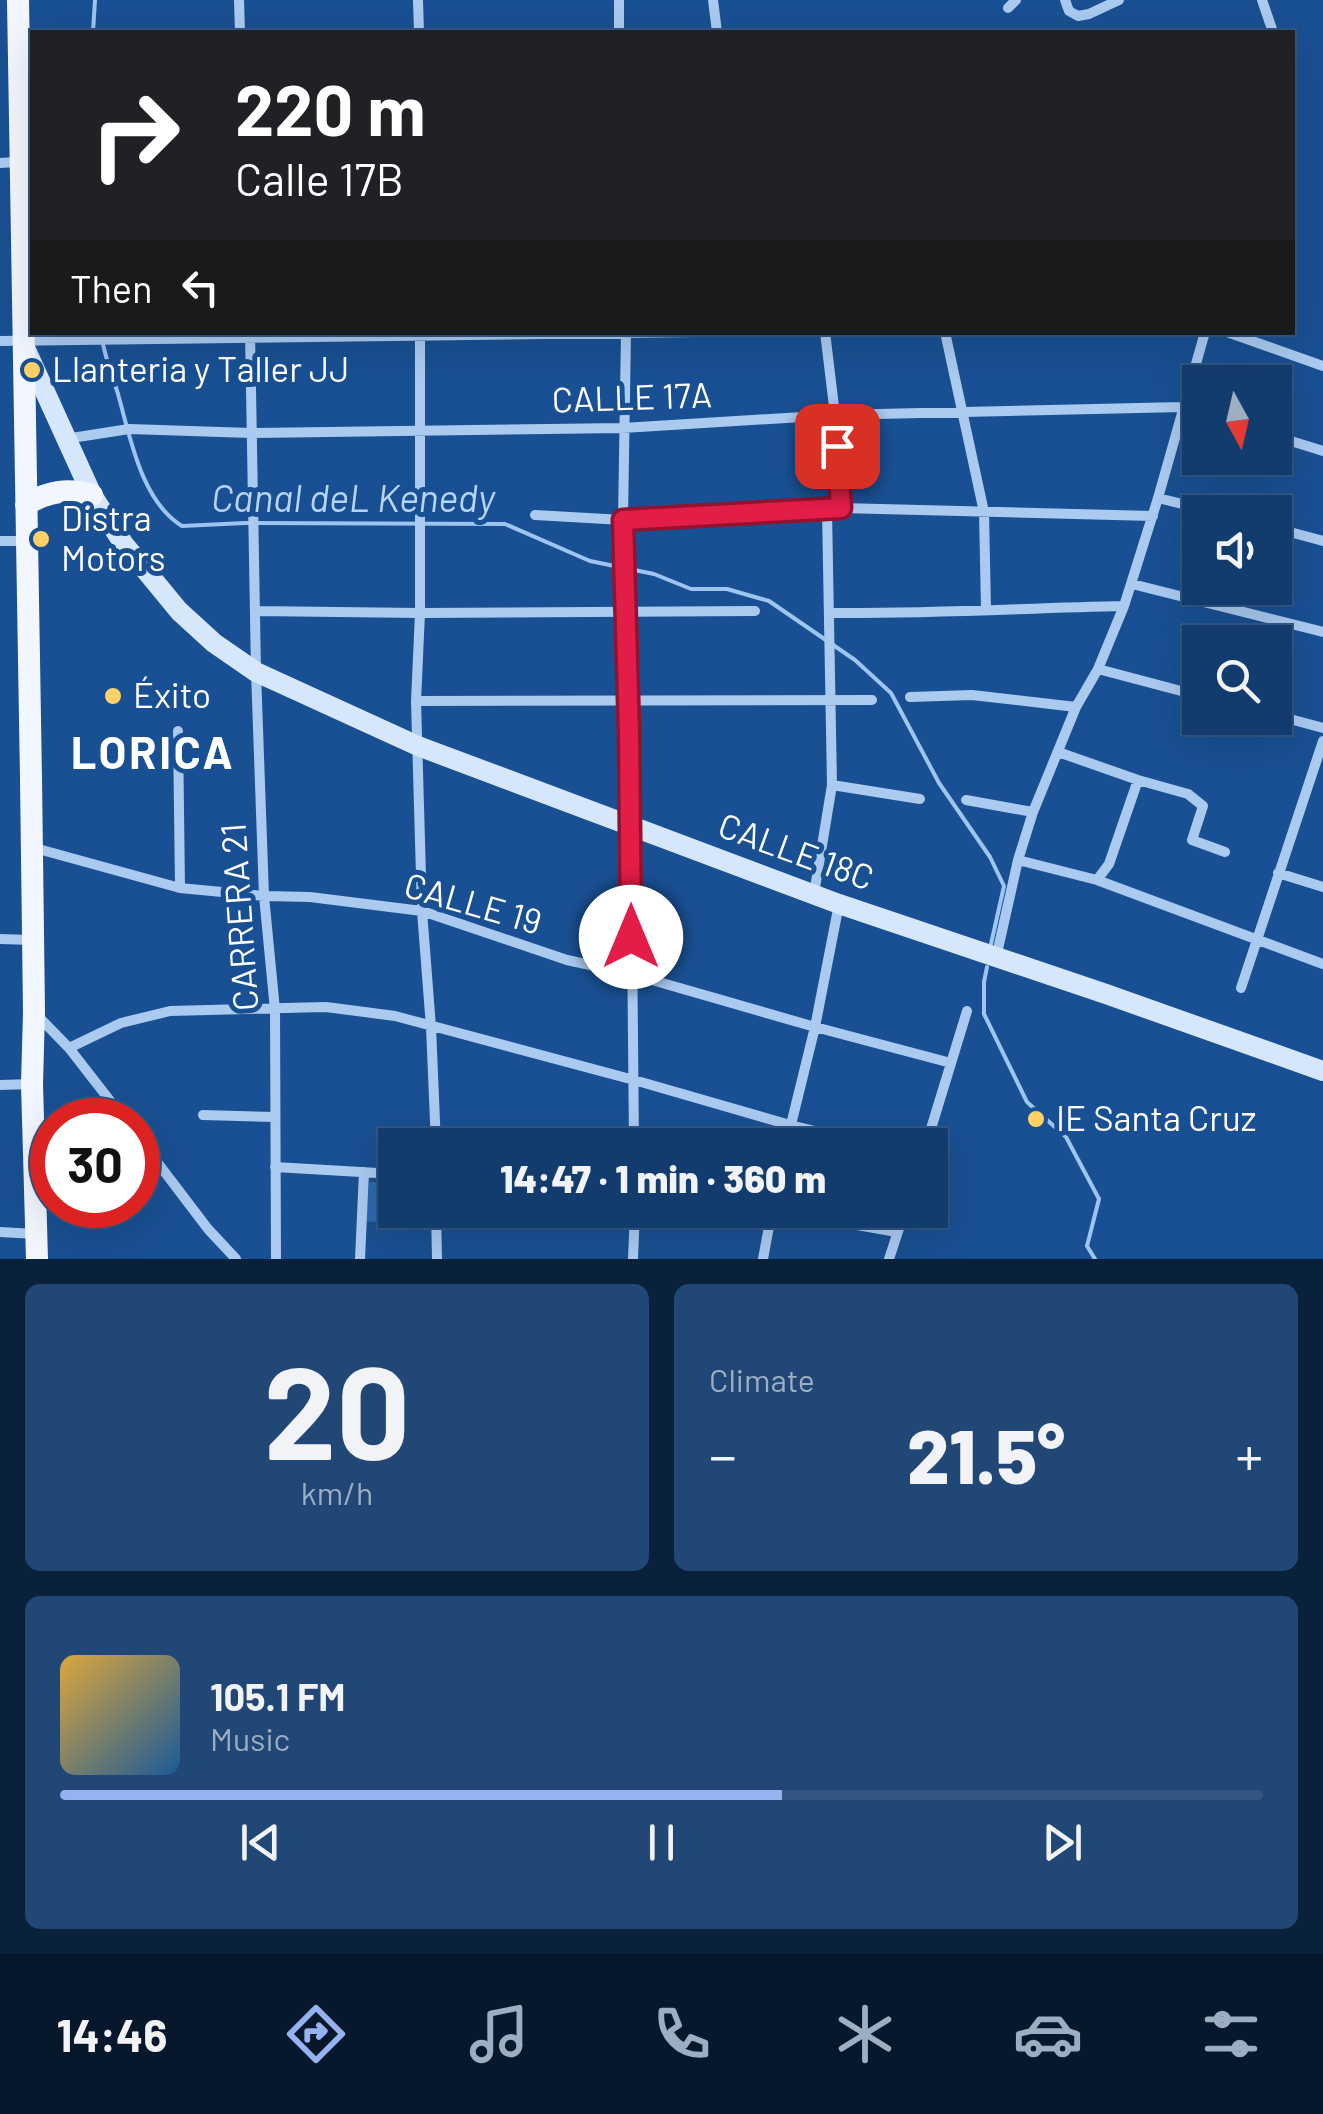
<!DOCTYPE html>
<meta charset="utf-8">
<style>
:root{--surface:#133c6e;--page:#204776;--text:#f1f3f6;--muted:#9dadc2;--line:#325681;--accent:#95b2f1}
body{margin:0;font-family:Barlow,sans-serif;background:var(--page);color:var(--text);height:100vh;display:flex;flex-direction:column;font-size:38px;white-space:nowrap}
*{box-sizing:border-box;margin:0}
p{font-size:32px;color:var(--muted)}
.icon{flex:none;width:55px;height:55px;fill:none;stroke:currentColor;stroke-width:2;stroke-linecap:round;stroke-linejoin:round}
.map{position:relative;height:1259px;overflow:hidden}
.drawer{display:flex;flex-direction:column;gap:25px;padding:25px;background:#0a213c;flex:1}
.drawer>*{flex:none}
.guide{position:absolute;left:30px;top:30px;width:1265px;height:305px;border-radius:0px;box-shadow:0 10px 40px #0002,0 0 0 2px var(--line);background:#202124;color:#fff;overflow:hidden}
.needle{width:65px;rotate:172deg}
.controls{position:absolute;left:1182px;top:365px;display:grid;gap:20px}
.controls a{display:grid;place-items:center;width:110px;height:110px;border-radius:0px;background:var(--surface);box-shadow:0 10px 40px #0002,0 0 0 2px var(--line);font-size:50px}
.speed{position:absolute;left:30px;top:1098px;display:flex;gap:20px;font-size:50px;font-weight:700;text-align:center}
.speed>*{display:grid;place-content:center;width:130px;height:130px;border-radius:50%;background:var(--surface);box-shadow:0 10px 40px #0002,0 0 0 2px var(--line);line-height:1}
.speed .limit{border:15px solid #d22;background:#fff;color:#111}
.pin{position:absolute;display:grid;place-items:center;width:85px;height:85px;color:#fff;margin:-42px;border-radius:20px;box-shadow:0 5px 15px #0006}
.me{position:absolute;width:110px;margin:-55px;rotate:0deg;stroke-linejoin:round;filter:drop-shadow(0 0 8px #0008)}
.turn{display:flex;align-items:center;gap:35px;height:210px;padding:0 40px;font-size:45px}
.turn .icon{width:130px;height:130px;stroke-width:2.5}
.turn b{display:block;font-size:70px;line-height:85px}
.then{display:flex;align-items:center;height:95px;padding:0 40px;background:#0003;gap:20px;font-size:38px}
.big{font-size:75px;font-weight:800;line-height:1.1}
.drawer .widget{flex:1;display:flex;flex-direction:column;justify-content:center;gap:15px;min-width:0;padding:0 35px;border-radius:15px;background:var(--page)}
.drawer .dial{align-items:center;gap:0}
.dial b{font-size:130px;line-height:1}
.song{display:flex;align-items:center;gap:30px}
.cover{width:120px;height:120px;border-radius:15px;background:linear-gradient(135deg,hsl(40 70% 55%),hsl(210 70% 35%))}
.played{height:10px;border-radius:5px;background:linear-gradient(90deg,var(--accent) 60%,var(--line) 60%)}
.keys{display:flex;justify-content:space-around;direction:ltr}
.heat{display:flex;justify-content:space-between;align-items:center;font-size:55px;direction:ltr}
.drawer .tiles{flex:1;display:grid;gap:25px;grid-template-columns:1fr 1fr}
.widget:last-child{grid-column:span 2}
.trip{position:absolute;left:378px;top:1128px;width:570px;height:100px;border-radius:0px;background:var(--surface);box-shadow:0 10px 40px #0002,0 0 0 2px var(--line);font-weight:800;line-height:100px;text-align:center}
.menu{display:flex;height:160px;justify-content:space-around;align-items:center;background:#08182c;color:var(--muted)}
.menu .icon{width:70px;height:70px}
.menu .selected{color:var(--accent)}
.menu b{font-size:45px;color:var(--text)}
.map>svg:first-child{display:block}
.garden{fill:#2c6ab1}
.lines{fill:none;stroke-linecap:round;stroke-linejoin:round}
.stream{stroke:#9cc5f2;stroke-width:4}
.minor{stroke:#aacaf0;stroke-width:10}
.secondary{stroke:#d7e7fb;stroke-width:20}
.primary{stroke:#f2f7ff;stroke-width:22}
.route-casing{stroke:#92132f;stroke-width:25}
.route{stroke:#e11d48;stroke-width:18}
.poi-dot{fill:#ffd268;stroke:#195093;stroke-width:4}
.labels{text-anchor:middle;stroke-width:10;stroke-linejoin:round;paint-order:stroke}
.poi-label{font-size:35px;fill:#fff;stroke:#195093;text-anchor:start}
.street-label{font-size:35px;fill:#fff;stroke:#195093}
.water-label{font-size:38px;font-style:italic;fill:#b6d4f6;stroke:#195093}
.district-label{font-size:45px;font-weight:bold;letter-spacing:2.5px;fill:#fff;stroke:#195093}
</style>
<div class="map">
<svg width="1323" height="1259" viewBox="0 0 1323 1259">
<rect width="100%" height="100%" fill="#195093"/>
<path class="garden" d="M369 1182 395 1184V1210H431L429 1228 366 1221Z"/>
<g class="lines">
<path class="stream" d="M93 32 95 0
M101 332C103 353 112 374 118 394 130 436 141 501 182 526L245 523 505 524 590 561 654 574 691 589H727L769 601 855 660 891 693 939 783 990 857 1004 886 991 944
M987 967 984 982V1014L1027 1102 1066 1137 1099 1199 1087 1246 1095 1259"/>
<path class="minor" d="M239 0 240 32
M418 0 419 32
M619 0V32
M713 0 717 32
M1065 0 1069 11 1078 16 1089 14 1119 0
M1262 0 1273 32
M1008 8 1016 0
M0 163 32 161
M250 332 256 672 264 896 275 1010 276 1259
M420 332V613L416 701 422 911 431 1027 436 1145
M626 332 623 520 631 825 634 1145
M825 332 835 415 841 508
M945 332 984 512 986 609
M1227 332 1323 366
M0 341 697 332
M1275 436 1323 451
M65 439 129 429 251 433 623 428 835 415 1183 407 1200 412
M1158 498 1215 512
M535 515 623 520 841 508 1153 516
M1275 528 1323 541
M0 541H28
M1132 584 1323 632
M255 611 420 613 755 611
M829 613C927 614 1026 608 1124 606
M1098 669 1200 696
M910 697 972 695 1076 707
M416 701 872 700
M1275 715 1323 728
M178 731 180 888
M1058 752 1138 780 1188 794 1203 806 1192 840 1225 852
M832 785 920 799
M966 800 1033 812
M31 847 180 888 264 896 310 897 422 911 567 960 631 974 815 1027 951 1063
M1018 860 1097 880 1323 964
M1278 873 1323 887
M1097 880 1109 864 1138 780
M814 894 832 785 827 510
M0 939 32 940
M996 958 1018 860 1033 812 1076 707 1098 669 1124 606 1158 498 1205 332
M1241 988 1323 741
M38 1016 69 1048 125 1120
M69 1048 121 1023 170 1011 326 1007 395 1016 634 1080 790 1125 873 1145
M0 1085 32 1084
M203 1115 275 1117
M138 1137 208 1229 236 1259
M786 1145 815 1027 839 904
M926 1145 967 1011
M275 1167 395 1174
M436 1210 437 1259
M0 1232 36 1234
M360 1259 364 1172
M633 1259 635 1210
M763 1259 772 1210 897 1232
M889 1259 905 1210"/>
<path class="secondary" d="M26 350 92 495 123 543 179 611 214 643 256 672 418 746 839 904 1106 994 1323 1071"/>
<path class="primary" d="M18 0 31 778 34 1012 32 1084 37 1259
M26 505C47 491 69 488 92 495"/>
</g>
<g class="lines">
<g class="route-casing">
<path id="route" d="M631 937 629 732 623 520 841 508 837 446"/>
</g>
<use href="#route" class="route"/>
</g>
<g class="poi-dot">
<circle cx="32" cy="370" r="10"/>
<circle cx="41" cy="539" r="10"/>
<circle cx="113" cy="696" r="10"/>
<circle cx="1036" cy="1119" r="10"/>
</g>
<g class="labels">
<g class="poi-label">
<text x="52" y="382">Llanteria y Taller JJ</text>
<text x="61" y="531">Distra<tspan x="61" dy="40">Motors</tspan></text>
<text x="133" y="708">Éxito</text>
<text x="1056" y="1131">IE Santa Cruz</text>
</g>
<g class="street-label">
<text transform="translate(632 398) rotate(-2)" y="12">CALLE 17A</text>
<text transform="translate(796 852) rotate(20)" y="12">CALLE 18C</text>
<text transform="translate(473 904) rotate(16)" y="12">CALLE 19</text>
<text transform="translate(240 917) rotate(-94)" y="12">CARRERA 21</text>
</g>
<g class="water-label">
<text x="353" y="512">Canal deL Kenedy</text>
</g>
<g class="district-label">
<text x="153" y="769">LORICA</text>
</g>
</g>
</svg>
<div class="controls">
<a><svg class="needle" viewBox="-14 -14 28 28"><path d="M0-13l5 13h-10z" fill="#e53935"/><path d="M0 13l5-13h-10z" fill="#9dadc2"/></svg></a>
<a><svg class="icon" aria-label="sound" viewBox="0 0 24 24"><path d="M4 9h4l5-4v14l-5-4H4zM17 9q2 3 0 6"/></svg></a>
<a><svg class="icon" aria-label="search" viewBox="0 0 24 24"><circle cx="10" cy="10" r="6"/><path d="M15 15l6 6"/></svg></a>
</div>
<div class="speed"><div class="limit">30</div></div>
<div class="pin" style="left:837px;top:446px;background:#d93025"><svg class="icon" aria-label="arrive" viewBox="0 0 24 24"><path d="M6 21V4h12l-3 4 3 4H6"/></svg></div>
<svg class="me" style="left:631px;top:937px" viewBox="-20 -20 40 40"><circle r="19" fill="#fff"/><path d="M0-13L10 11 0 6-10 11z" fill="#e11d48"/></svg>
<div class="trip">14:47 · 1 min · 360 m</div>
<div class="guide">
<div class="turn"><svg class="icon" aria-label="right" viewBox="0 0 24 24"><path d="M7 20v-9h11M14 6l5 5-5 5"/></svg><div><b>220 m</b>Calle 17B</div></div>
<div class="then">Then<svg class="icon" aria-label="left" viewBox="0 0 24 24"><path d="M17 20v-9H6M10 6l-5 5 5 5"/></svg></div>
</div>
</div>
<section class="drawer">
<div class="tiles">
<div class="widget dial"><b>20</b><p>km/h</p></div>
<div class="widget"><p>Climate</p>
<div class="heat"><a>−</a><b class="big">21.5°</b><a>+</a></div>
</div>
<div class="widget">
<div class="song"><i class="cover"></i><div><b>105.1 FM</b><p>Music</p></div></div>
<div class="played"></div>
<div class="keys"><svg class="icon" aria-label="previous" viewBox="0 0 24 24"><path d="M18 5L8 12l10 7zM5 5v14"/></svg><svg class="icon" aria-label="pause" viewBox="0 0 24 24"><path d="M8 5v14M16 5v14"/></svg><svg class="icon" aria-label="next" viewBox="0 0 24 24"><path d="M6 5l10 7-10 7zM19 5v14"/></svg></div>
</div>
</div>
</section>
<nav class="menu">
<b>14:46</b>
<svg class="icon selected" aria-label="directions" viewBox="0 0 24 24"><path d="M12 3l9 9-9 9-9-9zM9 14v-3h6M13 9l2 2-2 2"/></svg>
<svg class="icon" aria-label="music" viewBox="0 0 24 24"><path d="M9 18V5l10-2v13"/><circle cx="6" cy="18" r="3"/><circle cx="16" cy="16" r="3"/></svg>
<svg class="icon" aria-label="phone" viewBox="0 0 24 24"><path d="M5 4h4l2 5-3 2q2 4 5 5l2-3 5 2v4C11 20 4 13 5 4z"/></svg>
<svg class="icon" aria-label="climate" viewBox="0 0 24 24"><path d="M12 3v18M4 7l16 10M4 17L20 7"/></svg>
<svg class="icon" aria-label="car" viewBox="0 0 24 24"><path d="M5 17H2v-5l4-1 3-4h7l3 4 3 1v5h-3M9 17h6M6 11h13"/><circle cx="7" cy="17" r="2"/><circle cx="17" cy="17" r="2"/></svg>
<svg class="icon" aria-label="filters" viewBox="0 0 24 24"><path d="M4 7h16M4 17h16"/><circle cx="9" cy="7" r="2"/><circle cx="15" cy="17" r="2"/></svg>
</nav>
